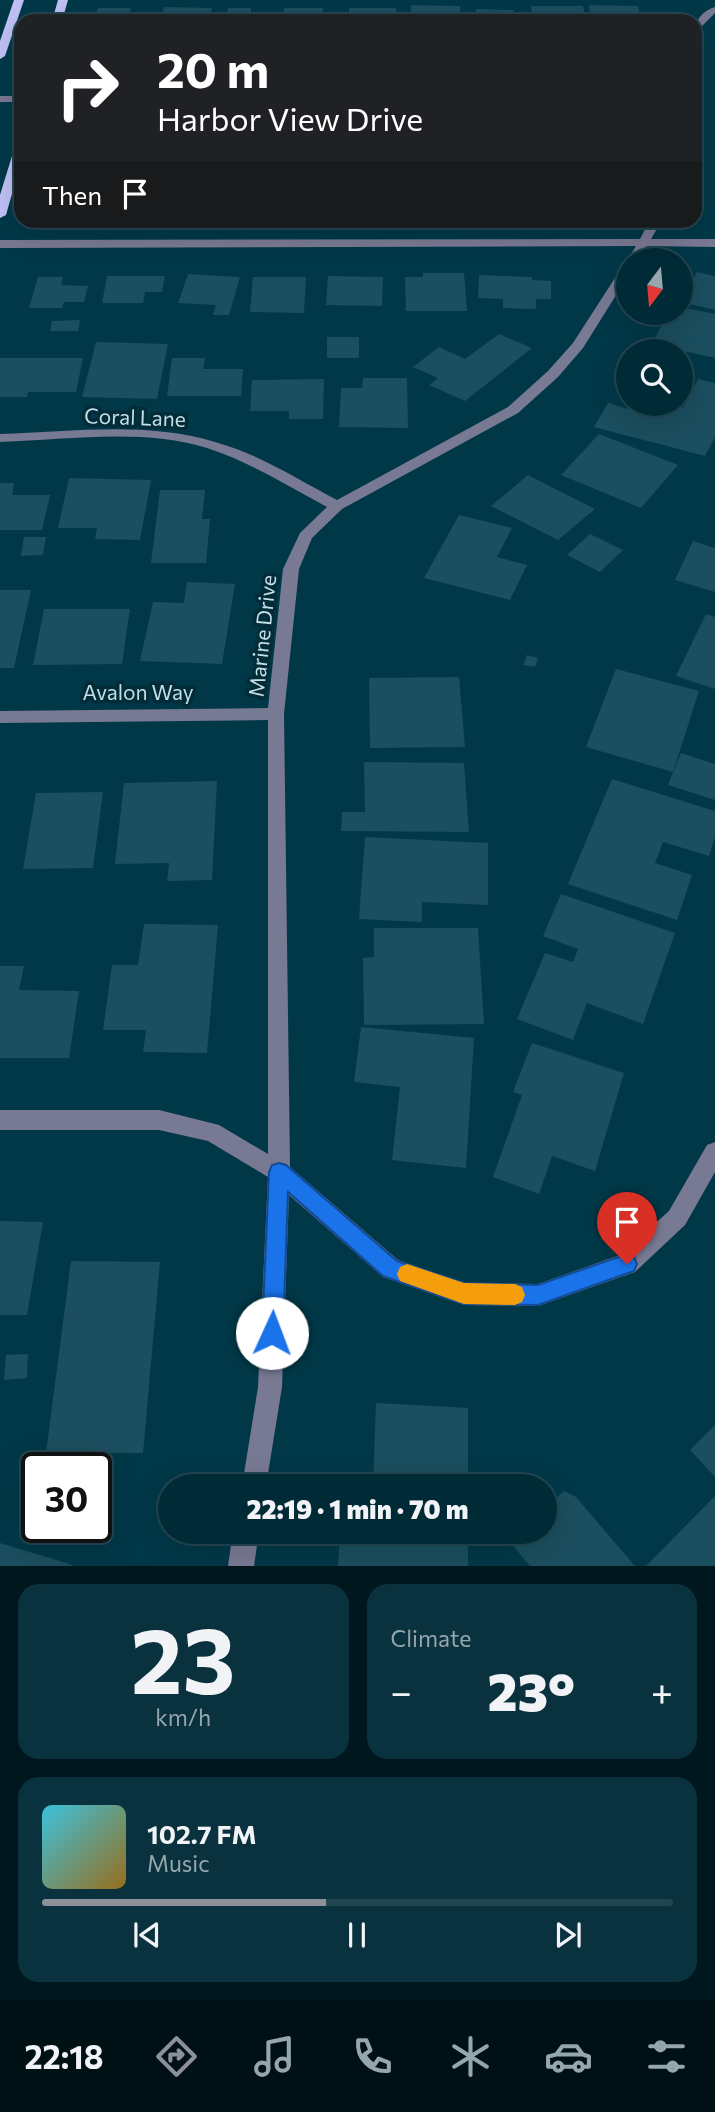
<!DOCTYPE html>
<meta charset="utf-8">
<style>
:root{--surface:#002a36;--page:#0a323e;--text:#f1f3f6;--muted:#95a7ad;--line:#224651;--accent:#8c9099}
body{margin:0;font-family:Commissioner,sans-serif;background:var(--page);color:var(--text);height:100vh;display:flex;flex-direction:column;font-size:26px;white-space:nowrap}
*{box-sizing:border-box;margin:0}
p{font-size:23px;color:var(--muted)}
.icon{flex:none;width:38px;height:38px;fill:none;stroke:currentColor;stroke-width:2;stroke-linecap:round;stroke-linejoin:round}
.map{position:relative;height:1566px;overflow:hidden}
.drawer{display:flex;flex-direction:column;gap:18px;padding:18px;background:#00171e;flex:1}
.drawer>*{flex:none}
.banner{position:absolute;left:14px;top:14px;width:688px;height:214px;border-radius:21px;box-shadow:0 7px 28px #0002,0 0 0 2px var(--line);background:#202124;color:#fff;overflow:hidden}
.needle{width:46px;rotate:196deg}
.tools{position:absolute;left:616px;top:248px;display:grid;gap:14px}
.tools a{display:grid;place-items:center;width:77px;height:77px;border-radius:50%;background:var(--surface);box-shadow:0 7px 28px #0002,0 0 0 2px var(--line);font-size:35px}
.speed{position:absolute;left:21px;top:1452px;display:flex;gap:14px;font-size:35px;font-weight:700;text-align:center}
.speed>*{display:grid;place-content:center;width:91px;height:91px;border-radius:50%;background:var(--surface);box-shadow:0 7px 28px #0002,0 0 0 2px var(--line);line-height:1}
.speed .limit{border:4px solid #111;border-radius:10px;background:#fff;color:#111}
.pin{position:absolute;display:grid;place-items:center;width:60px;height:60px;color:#fff;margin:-72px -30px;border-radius:50% 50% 50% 0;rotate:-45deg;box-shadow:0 0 7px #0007}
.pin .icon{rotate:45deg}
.me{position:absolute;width:77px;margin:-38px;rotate:2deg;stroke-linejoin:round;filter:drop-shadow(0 0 5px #0008)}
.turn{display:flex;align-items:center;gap:24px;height:147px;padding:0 28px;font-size:32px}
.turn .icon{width:91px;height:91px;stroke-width:2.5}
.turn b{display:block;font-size:49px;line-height:60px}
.then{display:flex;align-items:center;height:66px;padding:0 28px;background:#0003;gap:14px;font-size:26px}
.big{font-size:52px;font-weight:800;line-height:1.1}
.drawer .tile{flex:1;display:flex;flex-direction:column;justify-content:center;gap:10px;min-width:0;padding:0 24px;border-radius:21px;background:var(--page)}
.drawer .dial{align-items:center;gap:0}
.dial b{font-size:91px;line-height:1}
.song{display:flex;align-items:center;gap:21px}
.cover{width:84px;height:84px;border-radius:10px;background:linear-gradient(135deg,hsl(190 70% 55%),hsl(40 70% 35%))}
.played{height:7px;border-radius:4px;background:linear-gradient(90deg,var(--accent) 45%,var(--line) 45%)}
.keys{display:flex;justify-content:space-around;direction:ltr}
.heat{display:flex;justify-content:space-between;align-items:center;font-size:38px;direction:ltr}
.drawer .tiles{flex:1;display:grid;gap:18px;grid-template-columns:1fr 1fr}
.tile:last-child{grid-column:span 2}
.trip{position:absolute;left:158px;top:1474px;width:399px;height:70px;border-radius:35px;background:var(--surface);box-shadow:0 7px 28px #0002,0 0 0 2px var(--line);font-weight:800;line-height:70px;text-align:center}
.menu{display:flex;height:112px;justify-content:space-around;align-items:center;background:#001116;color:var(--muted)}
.menu .icon{width:49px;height:49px}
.menu .selected{color:var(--accent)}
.menu b{font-size:32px;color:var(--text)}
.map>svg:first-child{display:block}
.building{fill:#1b4e5f}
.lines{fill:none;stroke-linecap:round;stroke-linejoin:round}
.minor{fill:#787992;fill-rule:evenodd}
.major{fill:#bfc0f4;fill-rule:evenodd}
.route{fill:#1a73e8;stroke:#114b97;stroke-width:2}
.slow{fill:#f59e0b}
.labels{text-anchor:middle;stroke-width:7;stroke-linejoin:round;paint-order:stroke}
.street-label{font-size:21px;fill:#c4dee8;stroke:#032c39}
</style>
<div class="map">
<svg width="715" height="1566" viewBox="0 0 715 1566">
<rect width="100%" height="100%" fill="#003848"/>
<path class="building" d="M411 5 460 6V21H410Z
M589 5 638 6 640 14H657L658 21H591Z
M531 6H583L586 21H533Z
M164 7 212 8 209 21H160Z
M98 8H131L130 12 150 13 148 21H102L103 17 95 16Z
M228 8H251V12H266L265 21H225Z
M284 8H323L322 21H283Z
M349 8H396L397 21H349Z
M476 9 514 10V21H475Z
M697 272 715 276V310L681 302Z
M423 273H464L467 311H406L405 277H423Z
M188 274 240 277 229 315H213L216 305 178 303Z
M479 275 532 277V280L551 281V299H536V309L503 308V299L478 298Z
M107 276H165L162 292H145L143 303H102Z
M328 276 383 277 382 306 326 305Z
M38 277H63L61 285 88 286 84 302H64L62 308H29Z
M253 277H306L304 313 250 312Z
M681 307 715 314V358L652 344 668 313H681Z
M80 320 78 331H50L52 321Z
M499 334 532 348 465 401 429 385 438 378 413 367 439 347 465 359Z
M327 337H359V358H327Z
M96 342 168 344 157 399 82 397Z
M0 358H83L76 392H28L27 397H0Z
M172 358H205L203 369H243L241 396H167Z
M363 378H407L408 428 339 427 341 388H362Z
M324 379 323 419H289V411H250L252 380Z
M698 379 715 383V437L705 456 594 427 608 403 628 409 630 404H669L683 408Z
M599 434 678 465 641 508 561 475Z
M528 475 595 509 558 540 491 506Z
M69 478 151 480 140 540 95 539 97 528H58Z
M0 483H14L12 495H50L42 530H0Z
M160 490H205L202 519H210L206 563H151Z
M459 515 512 528 497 557 527 565 510 600 424 578Z
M590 534 623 550 600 572 567 555Z
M24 537H46L43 555 21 556Z
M693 541 715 548V592L675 580Z
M187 582 235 584 222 664 140 661 153 602 184 603Z
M0 590H31L14 668H0Z
M44 609H130L122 664 33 665Z
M706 614 715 617V689L676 676Z
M527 655 538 658 535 667 523 665Z
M616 669 699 691 673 772 586 747Z
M459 677 465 747 370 748 369 678Z
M681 753 715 764V800L668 785Z
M364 762 464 763 469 832 341 831 342 812H365Z
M612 779 715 811V837L709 856 663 842 655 863 692 875 677 920 568 884Z
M217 781 212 880 167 881 169 863 115 864 124 783Z
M103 792 93 868 23 869 36 793Z
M365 837 488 843V905L422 902V922L359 919Z
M561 894 675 933 643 1024 587 1003 573 1040 517 1019 545 953 573 962 578 949 543 936Z
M144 924 218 925 207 1053 143 1052 146 1030H103L112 965H138Z
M374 928H478L484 1024 364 1025 363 958 374 957Z
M0 966H24L19 990 79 991 69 1058H0Z
M361 1027 474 1038 466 1168 392 1160 400 1087 354 1082Z
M532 1043 624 1073 595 1171 552 1156 539 1194 493 1177 522 1095 513 1092Z
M0 1221 43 1222 27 1315H0Z
M71 1261 160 1262 143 1453H46Z
M28 1354 27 1378 4 1380 6 1355Z
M376 1403 468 1408V1486H373Z
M715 1425V1477L690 1450Z
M564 1491 576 1497 635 1566H530L510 1542 521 1531H544V1509Z
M715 1496V1566H646Z
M340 1531H468V1566H338Z
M0 1543 73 1565V1566H0Z"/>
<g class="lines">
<path class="minor" d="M715 7V13L695 33C695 20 702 11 715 7Z
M0 96H21V102H0Z
M650 220H662L651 239H715V247L647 246 639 261H628V263L627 261 636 246 0 248V240L640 239Z
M628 263V276L583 348 558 377 518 413 342 509 312 538 299 569 284 714 290 1167 398 1260 464 1283 538 1284 620 1255 669 1211 707 1145 715 1142V1172L685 1225 635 1272 538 1306 464 1305 383 1277 289 1195 282 1387 266 1486H242L258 1387 268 1177 208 1141 159 1130H0V1110H159L219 1125 268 1154V720L0 723V711L268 708 283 569 300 533 327 507C288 486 250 462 207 448 143 428 67 440 0 442V434C71 432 146 421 215 442 259 454 297 479 337 500L508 407 548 371 573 343 624 264Z
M233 1531H259L254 1566H228Z"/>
<path class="major" d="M14 0H24L5 56 0 59V41Z
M58 0H68L62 21H52Z
M21 140V162L6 215 0 218V195L16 143Z"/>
</g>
<path class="route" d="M279 1163 286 1165 397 1261 464 1283 538 1285 627 1254 634 1257 637 1264 634 1271 538 1305 464 1304 383 1276 288 1192 283 1333 280 1340 272 1344 265 1340 262 1333 269 1172 272 1165Z"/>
<path class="slow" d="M407 1264 464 1283 515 1284 522 1287 525 1295 522 1302 515 1305 464 1304 400 1281 397 1274 400 1267Z"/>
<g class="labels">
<g class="street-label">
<text transform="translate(135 418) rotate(2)" y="7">Coral Lane</text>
<text transform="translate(263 636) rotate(-84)" y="7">Marine Drive</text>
<text x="138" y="700">Avalon Way</text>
</g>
</g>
</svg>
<div class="tools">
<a><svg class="needle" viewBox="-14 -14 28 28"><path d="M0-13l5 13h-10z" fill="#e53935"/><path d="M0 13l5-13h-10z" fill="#95a7ad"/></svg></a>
<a><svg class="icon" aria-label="search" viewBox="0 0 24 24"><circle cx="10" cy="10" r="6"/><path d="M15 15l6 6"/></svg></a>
</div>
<div class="speed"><div class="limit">30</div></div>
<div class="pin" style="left:627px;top:1264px;background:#d93025"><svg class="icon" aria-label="arrive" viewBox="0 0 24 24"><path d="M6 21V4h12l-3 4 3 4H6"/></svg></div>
<svg class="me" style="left:272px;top:1333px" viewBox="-20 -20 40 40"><circle r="19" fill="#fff"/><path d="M0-13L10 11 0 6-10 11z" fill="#1a73e8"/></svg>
<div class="trip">22:19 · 1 min · 70 m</div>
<div class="banner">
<div class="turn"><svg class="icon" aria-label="right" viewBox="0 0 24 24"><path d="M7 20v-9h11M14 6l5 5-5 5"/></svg><div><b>20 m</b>Harbor View Drive</div></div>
<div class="then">Then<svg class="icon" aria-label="arrive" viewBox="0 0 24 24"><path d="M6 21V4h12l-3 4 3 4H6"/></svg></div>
</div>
</div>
<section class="drawer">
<div class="tiles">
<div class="tile dial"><b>23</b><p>km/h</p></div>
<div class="tile"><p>Climate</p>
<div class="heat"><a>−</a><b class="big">23°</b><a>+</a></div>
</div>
<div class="tile">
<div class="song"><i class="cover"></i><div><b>102.7 FM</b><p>Music</p></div></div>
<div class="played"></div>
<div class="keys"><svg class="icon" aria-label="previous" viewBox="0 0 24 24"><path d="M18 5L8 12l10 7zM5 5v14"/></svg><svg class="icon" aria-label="pause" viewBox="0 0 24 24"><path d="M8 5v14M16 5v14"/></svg><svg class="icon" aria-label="next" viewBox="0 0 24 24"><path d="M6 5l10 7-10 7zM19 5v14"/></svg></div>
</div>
</div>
</section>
<nav class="menu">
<b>22:18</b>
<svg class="icon selected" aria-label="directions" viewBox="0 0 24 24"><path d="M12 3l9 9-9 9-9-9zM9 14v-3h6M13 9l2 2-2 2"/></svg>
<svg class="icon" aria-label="music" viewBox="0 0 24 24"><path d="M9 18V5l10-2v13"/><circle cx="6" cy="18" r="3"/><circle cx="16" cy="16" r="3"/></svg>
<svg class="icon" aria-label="phone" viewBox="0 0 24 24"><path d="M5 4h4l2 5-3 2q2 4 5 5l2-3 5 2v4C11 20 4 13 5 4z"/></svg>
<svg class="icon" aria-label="climate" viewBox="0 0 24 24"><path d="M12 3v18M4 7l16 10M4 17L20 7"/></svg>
<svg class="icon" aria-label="car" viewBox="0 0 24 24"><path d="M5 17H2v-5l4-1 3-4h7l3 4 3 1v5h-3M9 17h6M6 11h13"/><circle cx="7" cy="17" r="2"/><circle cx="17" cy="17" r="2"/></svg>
<svg class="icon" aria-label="filters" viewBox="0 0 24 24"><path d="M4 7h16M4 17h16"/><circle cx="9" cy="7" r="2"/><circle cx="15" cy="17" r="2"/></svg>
</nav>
